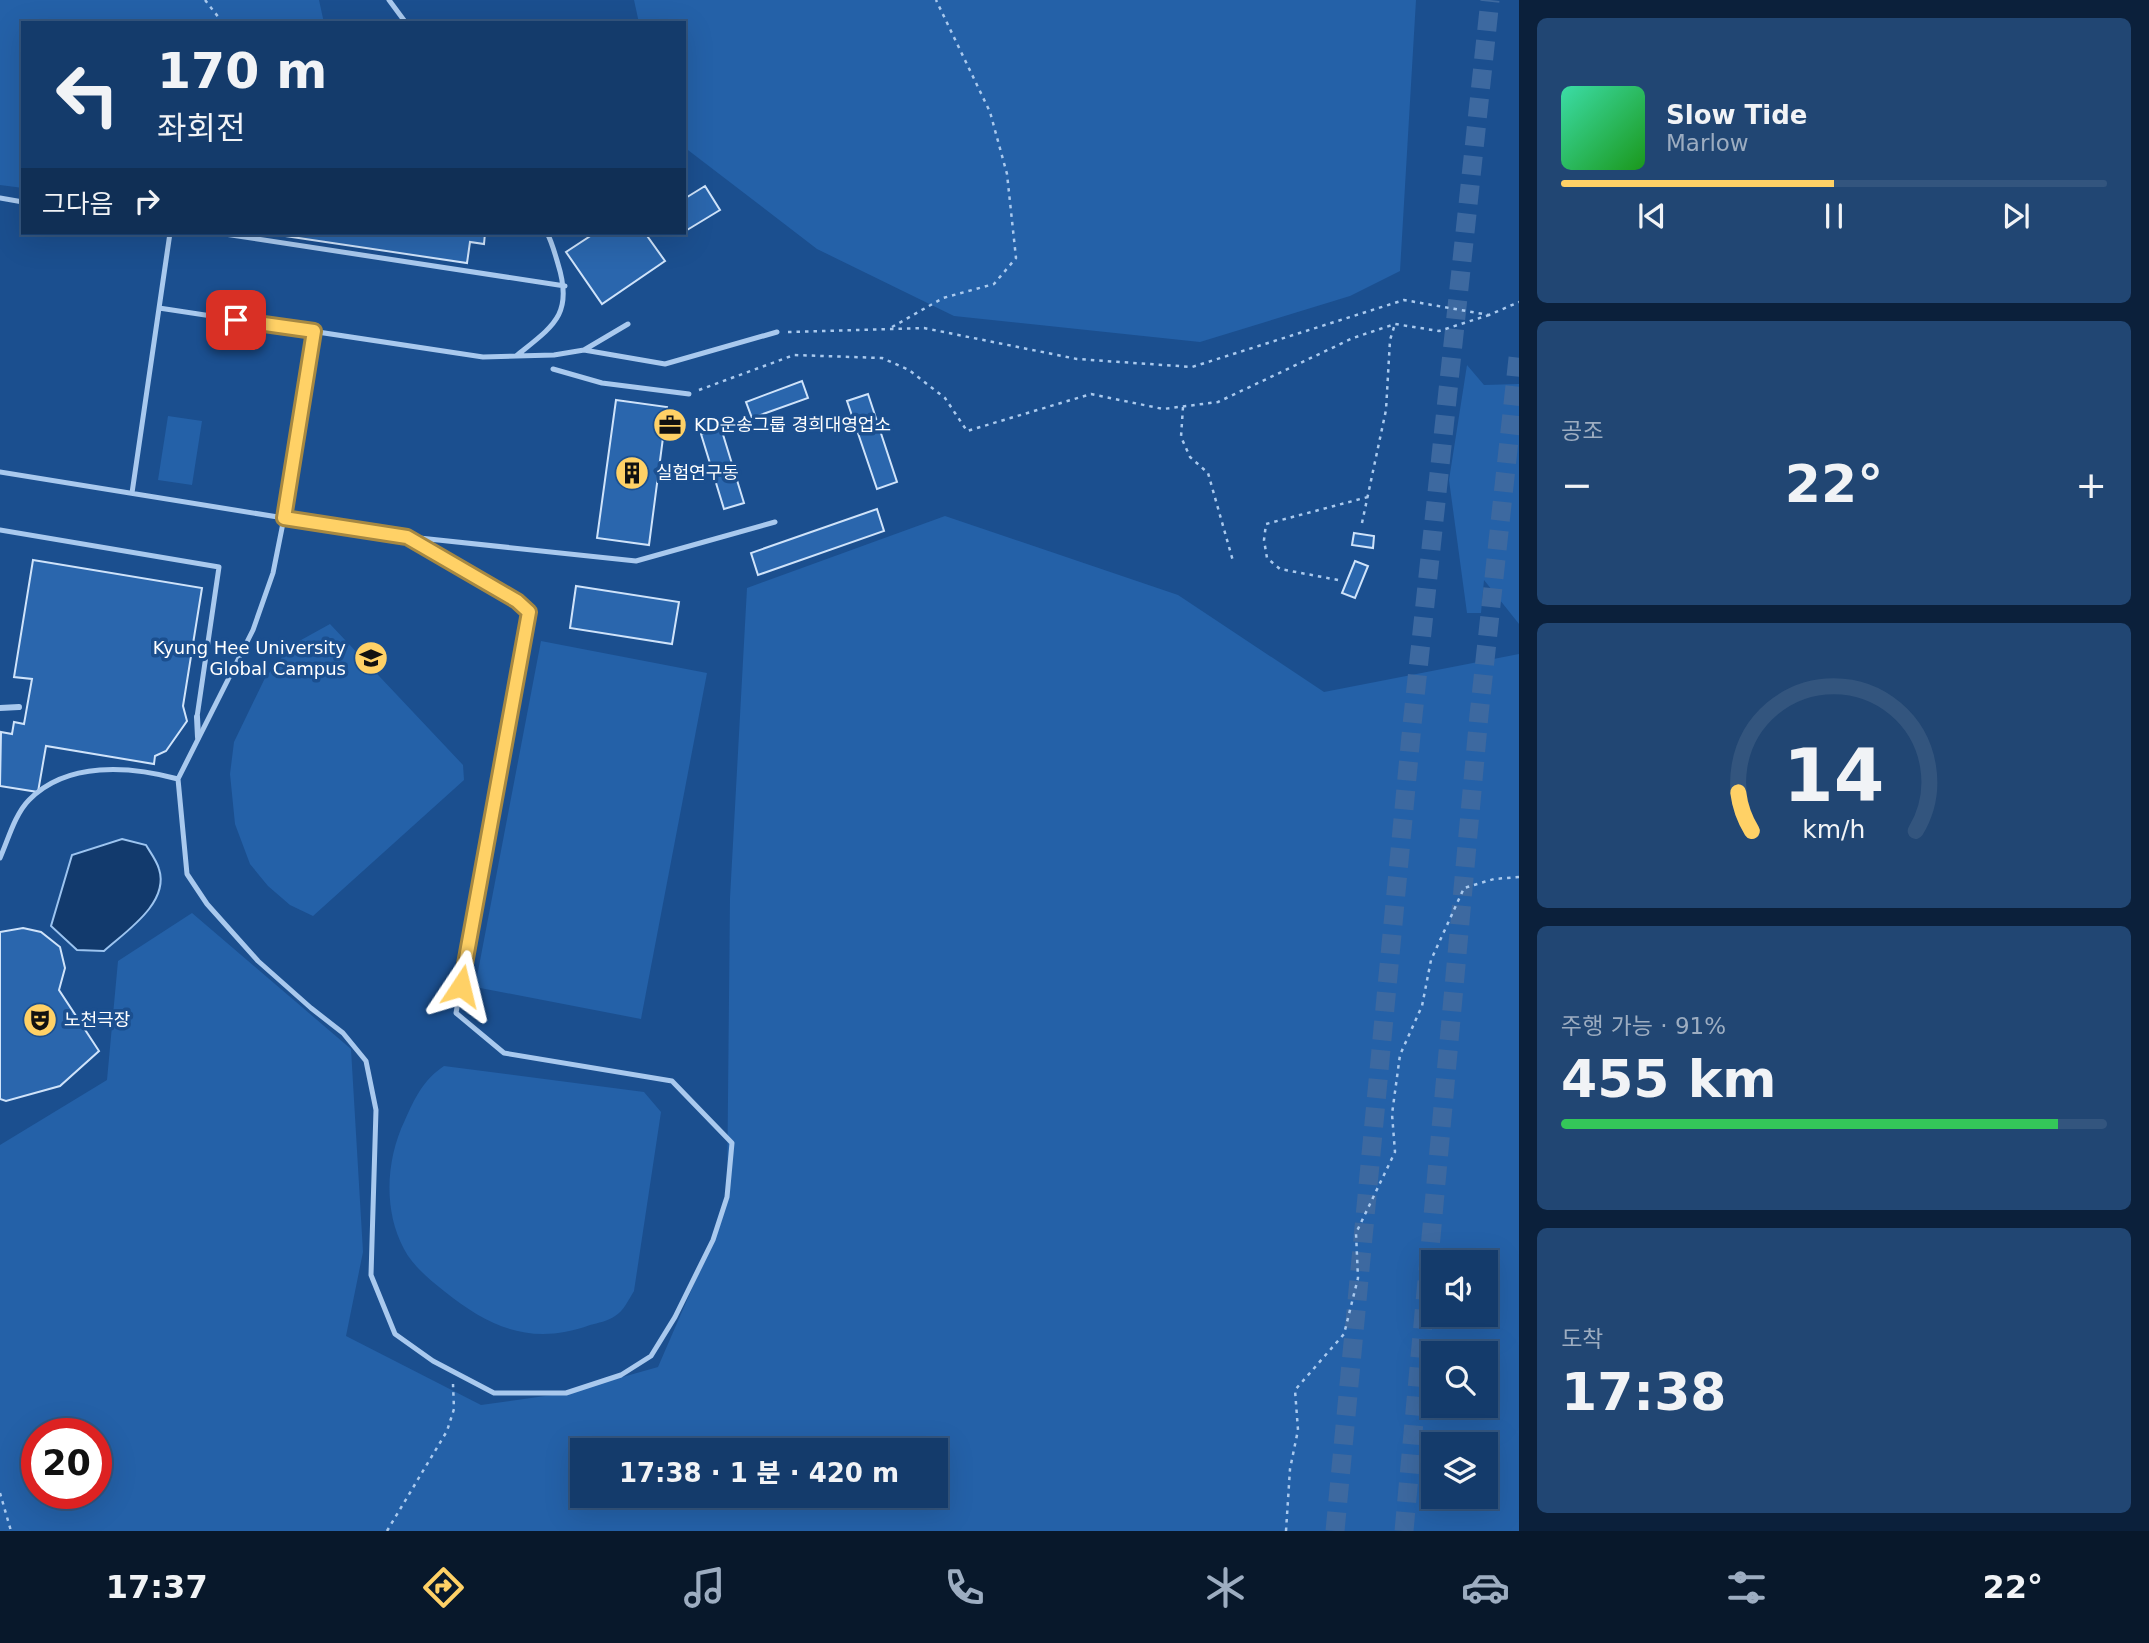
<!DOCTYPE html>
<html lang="ko">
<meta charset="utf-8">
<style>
:root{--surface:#143b6b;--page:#214673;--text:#f1f3f6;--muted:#9dadc1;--line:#33557e;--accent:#ffd166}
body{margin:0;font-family:"DejaVu Sans","Noto Sans KR",sans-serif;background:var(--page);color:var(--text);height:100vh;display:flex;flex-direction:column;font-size:26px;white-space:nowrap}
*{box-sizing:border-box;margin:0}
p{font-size:23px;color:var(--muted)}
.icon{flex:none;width:38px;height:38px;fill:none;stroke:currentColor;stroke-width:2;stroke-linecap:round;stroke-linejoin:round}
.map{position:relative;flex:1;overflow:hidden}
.sheet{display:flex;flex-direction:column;gap:18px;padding:18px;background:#0b203b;width:630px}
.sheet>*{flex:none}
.guide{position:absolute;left:21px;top:21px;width:665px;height:214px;border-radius:0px;box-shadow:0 7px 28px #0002,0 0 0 2px var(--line);background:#143b6b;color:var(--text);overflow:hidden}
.buttons{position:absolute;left:1421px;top:1250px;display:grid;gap:14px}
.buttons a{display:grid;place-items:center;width:77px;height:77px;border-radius:0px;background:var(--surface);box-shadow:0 7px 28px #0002,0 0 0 2px var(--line);font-size:35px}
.speed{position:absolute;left:21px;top:1418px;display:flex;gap:14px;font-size:35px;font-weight:700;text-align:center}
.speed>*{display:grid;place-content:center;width:91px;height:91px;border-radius:50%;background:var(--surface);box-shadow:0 7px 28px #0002,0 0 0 2px var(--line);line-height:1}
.speed .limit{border:10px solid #d22;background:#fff;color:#111}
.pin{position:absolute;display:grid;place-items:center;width:60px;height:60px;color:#fff;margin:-30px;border-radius:14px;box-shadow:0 4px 10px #0006}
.me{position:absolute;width:77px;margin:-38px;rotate:10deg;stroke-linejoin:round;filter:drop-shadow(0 0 5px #0008)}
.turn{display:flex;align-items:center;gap:24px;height:147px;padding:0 21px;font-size:32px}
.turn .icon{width:91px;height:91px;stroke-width:2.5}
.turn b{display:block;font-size:49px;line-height:60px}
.then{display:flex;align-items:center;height:66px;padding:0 21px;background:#0003;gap:14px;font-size:26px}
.big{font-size:52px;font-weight:800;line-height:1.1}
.sheet .tile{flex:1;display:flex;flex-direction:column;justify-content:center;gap:10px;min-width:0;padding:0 24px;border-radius:10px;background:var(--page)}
.sheet .dial{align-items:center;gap:0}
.dial svg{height:182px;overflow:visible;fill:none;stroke:var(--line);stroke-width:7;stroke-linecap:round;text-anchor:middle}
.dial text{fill:var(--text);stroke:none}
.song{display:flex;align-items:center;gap:21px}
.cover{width:84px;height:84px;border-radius:10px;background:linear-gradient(135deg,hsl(160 70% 55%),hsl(120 70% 35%))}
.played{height:7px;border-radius:4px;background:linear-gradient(90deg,var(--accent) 50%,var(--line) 50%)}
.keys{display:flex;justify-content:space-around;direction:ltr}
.heat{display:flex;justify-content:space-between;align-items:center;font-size:38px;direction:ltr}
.charge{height:10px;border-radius:5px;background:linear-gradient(90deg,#34c759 91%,var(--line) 0)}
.trip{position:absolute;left:570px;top:1438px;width:378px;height:70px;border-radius:0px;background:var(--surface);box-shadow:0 7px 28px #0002,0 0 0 2px var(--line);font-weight:800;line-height:70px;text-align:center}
.tab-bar{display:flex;height:112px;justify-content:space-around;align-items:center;background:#08182b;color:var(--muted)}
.tab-bar .icon{width:49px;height:49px}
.tab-bar .on{color:var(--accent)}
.tab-bar b{font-size:32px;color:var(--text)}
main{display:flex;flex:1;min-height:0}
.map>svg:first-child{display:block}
.green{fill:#2461a8;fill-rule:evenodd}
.water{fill:#123a6d;stroke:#9cc4f0;stroke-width:2}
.building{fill:#2a66ad;stroke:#cfe3fa;stroke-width:2}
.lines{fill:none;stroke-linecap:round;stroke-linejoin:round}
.trunk-tunnel{stroke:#3d69a0;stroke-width:19;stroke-dasharray:19 10;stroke-linecap:butt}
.path{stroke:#a9c9ee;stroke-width:2.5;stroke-dasharray:3.5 5;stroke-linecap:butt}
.service{stroke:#a9c9ee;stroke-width:5}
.pedestrian{stroke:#a9c9ee;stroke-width:6}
.route-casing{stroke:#a68842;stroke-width:18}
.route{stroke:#ffd166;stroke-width:12}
.labels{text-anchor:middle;stroke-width:7;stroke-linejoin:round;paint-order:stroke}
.poi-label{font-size:18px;fill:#fff;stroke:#1b4f8f;text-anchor:start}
</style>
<main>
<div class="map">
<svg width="1519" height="1531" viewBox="0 0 1519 1531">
<rect width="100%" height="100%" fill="#1b4f8f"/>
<path class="green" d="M0 0H319L324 23H23V188L0 185Z
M634 0H1416L1400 271 1350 296 1200 342 954 316 817 249 684 147V23H639Z
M1467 365 1484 385 1519 384V624L1484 580 1481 613H1467L1449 480Z
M168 416 202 421 192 485 158 480Z
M945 516 1178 595 1324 692 1519 654V1531H0V1145L107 1080 118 961 192 913 351 1049 363 1252 346 1336 481 1405 566 1393 658 1367 713 1240 727 1197 730 898 747 588ZM1433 1262H1486V1314H1433ZM1433 1353H1486V1405H1433ZM37 1433H96V1493H37ZM1433 1444H1486V1496H1433ZM583 1451H936V1496H583Z
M330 624 463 765 464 780 313 916 290 905 268 886 250 864 235 824 230 774 234 742 265 678 292 645Z
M541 641 707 673 641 1019 475 987Z
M444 1066 644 1092 661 1112 634 1291C629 1299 623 1312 615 1316 608 1321 598 1323 590 1325 532 1346 490 1328 444 1291 430 1280 412 1265 404 1249 383 1210 386 1159 405 1120 415 1098 423 1080 444 1066Z"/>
<path class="water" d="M122 839 146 845C150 852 157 861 159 869 170 903 125 932 104 951L77 950 51 926 72 855Z"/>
<path class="building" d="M705 186 720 210 687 230 684 226V199Z
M265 233H485L484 244 470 242 467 263Z
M595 233H645L665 261 602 304 566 252Z
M802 381 808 398 752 418 746 402Z
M868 394 897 482 877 489 847 401Z
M616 400 667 407 649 545 597 538Z
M721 428 744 503 724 509 701 434Z
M877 509 884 531 758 575 751 553Z
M1354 533 1374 536 1373 548 1352 545Z
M33 560 202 588 183 706 187 721 166 751 155 756 154 764 46 746 38 792 0 786 1 732 12 734 14 722 24 724 32 679 14 677Z
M1355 561 1368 566 1355 598 1342 593Z
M576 586 679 602 672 644 570 628Z
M23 928 41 932 60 947 65 968 59 990 99 1051 60 1086 6 1101 0 1099V932Z"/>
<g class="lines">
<path class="trunk-tunnel" d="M1335 1531 1412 725 1490 0
M1404 1531 1479 715 1519 349"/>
<path class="path" d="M205 0 223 23
M892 327 943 298 994 284 1016 258 1007 174 990 112 936 0
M788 332 924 328 1077 359 1192 367 1404 300 1489 315 1519 302
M699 390 794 355 882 358 909 370 945 398 967 431 1091 394 1163 409 1218 402 1353 338 1395 324 1439 331 1489 315
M1183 407 1181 437 1190 457 1208 473 1233 561
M1362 523 1386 410 1390 340 1395 324
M1338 580 1280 569 1267 558 1264 540 1266 524 1368 497
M0 1493 11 1531
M387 1531 447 1431 454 1409 453 1384
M1286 1531 1290 1469 1298 1430 1295 1390 1344 1334 1358 1278 1356 1233 1395 1152 1392 1114 1400 1055 1422 1006 1431 960 1464 888 1494 879 1519 877"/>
<path class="service" d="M389 0 406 23
M0 198 23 202
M218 233 565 286
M547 233C552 242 555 254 558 264 574 315 553 326 516 356L554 355 584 350 665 364 777 332
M159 308 483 357 516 356
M584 350 628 324
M553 369 602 383 689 394
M0 472 284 518 314 331
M132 493 170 233
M284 518 407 537 517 601 529 612 456 1013 504 1053 672 1081 732 1143 727 1197 713 1240 675 1317 651 1356 621 1375 566 1393H494L433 1361 395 1334 371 1275 376 1110 366 1061 343 1033 311 1008 258 961 207 904 187 874 178 779 253 630 273 573Z
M0 530 219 567 197 717
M410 537 636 561 775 522
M0 858C8 840 15 814 29 800 67 761 130 766 178 779"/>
<path class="pedestrian" d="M0 708 19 707
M197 717 198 737"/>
</g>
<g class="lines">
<g class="route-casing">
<path id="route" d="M236 320 314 331 284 518 407 537 517 601 529 612 461 986"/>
</g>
<use href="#route" class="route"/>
</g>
<defs>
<g id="office-disc" transform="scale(1.75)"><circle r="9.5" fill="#ffd166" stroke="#1b4f8f"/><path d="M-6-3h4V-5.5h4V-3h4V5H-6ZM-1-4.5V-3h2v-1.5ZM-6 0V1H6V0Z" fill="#111"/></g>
<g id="building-disc" transform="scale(1.75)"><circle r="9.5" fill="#ffd166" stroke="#1b4f8f"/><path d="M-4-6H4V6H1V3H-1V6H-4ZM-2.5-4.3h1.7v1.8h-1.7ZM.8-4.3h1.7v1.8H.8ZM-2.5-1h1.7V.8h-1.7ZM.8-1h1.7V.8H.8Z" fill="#111"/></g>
<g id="university-disc" transform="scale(1.75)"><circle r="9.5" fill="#ffd166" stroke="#1b4f8f"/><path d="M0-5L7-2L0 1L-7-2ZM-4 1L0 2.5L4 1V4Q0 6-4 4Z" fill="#111"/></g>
<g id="theatre-disc" transform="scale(1.75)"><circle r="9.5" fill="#ffd166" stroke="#1b4f8f"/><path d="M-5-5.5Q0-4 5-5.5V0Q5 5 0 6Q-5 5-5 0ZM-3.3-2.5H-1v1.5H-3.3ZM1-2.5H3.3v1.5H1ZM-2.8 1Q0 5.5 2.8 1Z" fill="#111"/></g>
</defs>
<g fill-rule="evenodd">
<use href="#office-disc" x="670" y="425"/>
<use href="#building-disc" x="632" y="473"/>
<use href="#university-disc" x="371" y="658"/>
<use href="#theatre-disc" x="40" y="1020"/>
</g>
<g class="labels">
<g class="poi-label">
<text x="694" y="431">KD운송그룹 경희대영업소</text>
<text x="656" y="479">실험연구동</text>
<text x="346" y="654" text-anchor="end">Kyung Hee University<tspan x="346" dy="21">Global Campus</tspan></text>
<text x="64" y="1026">노천극장</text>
</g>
</g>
</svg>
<div class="buttons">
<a><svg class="icon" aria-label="sound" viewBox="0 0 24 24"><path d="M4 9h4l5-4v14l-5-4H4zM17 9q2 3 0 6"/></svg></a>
<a><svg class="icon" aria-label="search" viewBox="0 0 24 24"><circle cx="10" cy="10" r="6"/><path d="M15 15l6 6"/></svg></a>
<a><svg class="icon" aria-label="layers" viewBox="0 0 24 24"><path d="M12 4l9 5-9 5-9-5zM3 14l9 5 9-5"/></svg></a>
</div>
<div class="speed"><div class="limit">20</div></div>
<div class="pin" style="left:236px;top:320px;background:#d93025"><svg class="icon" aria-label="arrive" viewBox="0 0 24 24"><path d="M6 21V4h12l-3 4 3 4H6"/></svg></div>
<svg class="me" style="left:461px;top:986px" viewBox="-20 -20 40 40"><path d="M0-17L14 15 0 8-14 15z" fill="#ffd166" stroke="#fff" stroke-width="4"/></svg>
<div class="trip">17:38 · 1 분 · 420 m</div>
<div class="guide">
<div class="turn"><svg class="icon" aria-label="left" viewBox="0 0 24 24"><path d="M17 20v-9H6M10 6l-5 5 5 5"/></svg><div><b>170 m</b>좌회전</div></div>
<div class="then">그다음<svg class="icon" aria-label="right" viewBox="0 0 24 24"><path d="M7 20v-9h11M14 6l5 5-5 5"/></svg></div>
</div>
</div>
<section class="sheet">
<div class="tile">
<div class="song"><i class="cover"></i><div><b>Slow Tide</b><p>Marlow</p></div></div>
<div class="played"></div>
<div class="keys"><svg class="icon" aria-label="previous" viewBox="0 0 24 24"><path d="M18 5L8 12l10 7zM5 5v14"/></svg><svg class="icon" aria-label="pause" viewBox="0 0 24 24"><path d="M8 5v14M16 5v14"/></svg><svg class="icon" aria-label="next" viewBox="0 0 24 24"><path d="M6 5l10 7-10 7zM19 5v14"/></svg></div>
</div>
<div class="tile"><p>공조</p>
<div class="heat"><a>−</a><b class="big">22°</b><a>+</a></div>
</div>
<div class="tile dial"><svg viewBox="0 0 100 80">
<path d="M14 69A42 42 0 1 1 86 69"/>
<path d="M14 69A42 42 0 0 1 8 52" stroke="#ffd166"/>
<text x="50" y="56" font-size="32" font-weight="700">14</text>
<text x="50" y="72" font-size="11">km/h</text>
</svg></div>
<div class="tile"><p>주행 가능 · 91%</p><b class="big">455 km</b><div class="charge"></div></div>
<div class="tile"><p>도착</p><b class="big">17:38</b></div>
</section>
</main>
<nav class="tab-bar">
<b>17:37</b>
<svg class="icon on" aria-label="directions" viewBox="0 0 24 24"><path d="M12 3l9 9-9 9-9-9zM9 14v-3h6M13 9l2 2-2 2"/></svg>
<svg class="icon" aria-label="music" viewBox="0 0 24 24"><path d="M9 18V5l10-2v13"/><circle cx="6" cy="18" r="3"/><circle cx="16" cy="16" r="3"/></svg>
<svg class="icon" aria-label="phone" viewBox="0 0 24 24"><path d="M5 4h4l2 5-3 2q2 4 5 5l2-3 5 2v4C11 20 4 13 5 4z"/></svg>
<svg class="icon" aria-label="climate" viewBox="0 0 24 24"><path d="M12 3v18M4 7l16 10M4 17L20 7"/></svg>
<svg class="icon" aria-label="car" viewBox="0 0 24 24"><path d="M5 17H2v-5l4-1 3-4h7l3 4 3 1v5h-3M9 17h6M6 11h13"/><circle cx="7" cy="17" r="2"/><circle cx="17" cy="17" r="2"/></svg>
<svg class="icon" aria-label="filters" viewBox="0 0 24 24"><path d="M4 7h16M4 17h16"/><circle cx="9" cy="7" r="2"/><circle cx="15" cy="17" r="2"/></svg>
<b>22°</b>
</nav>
